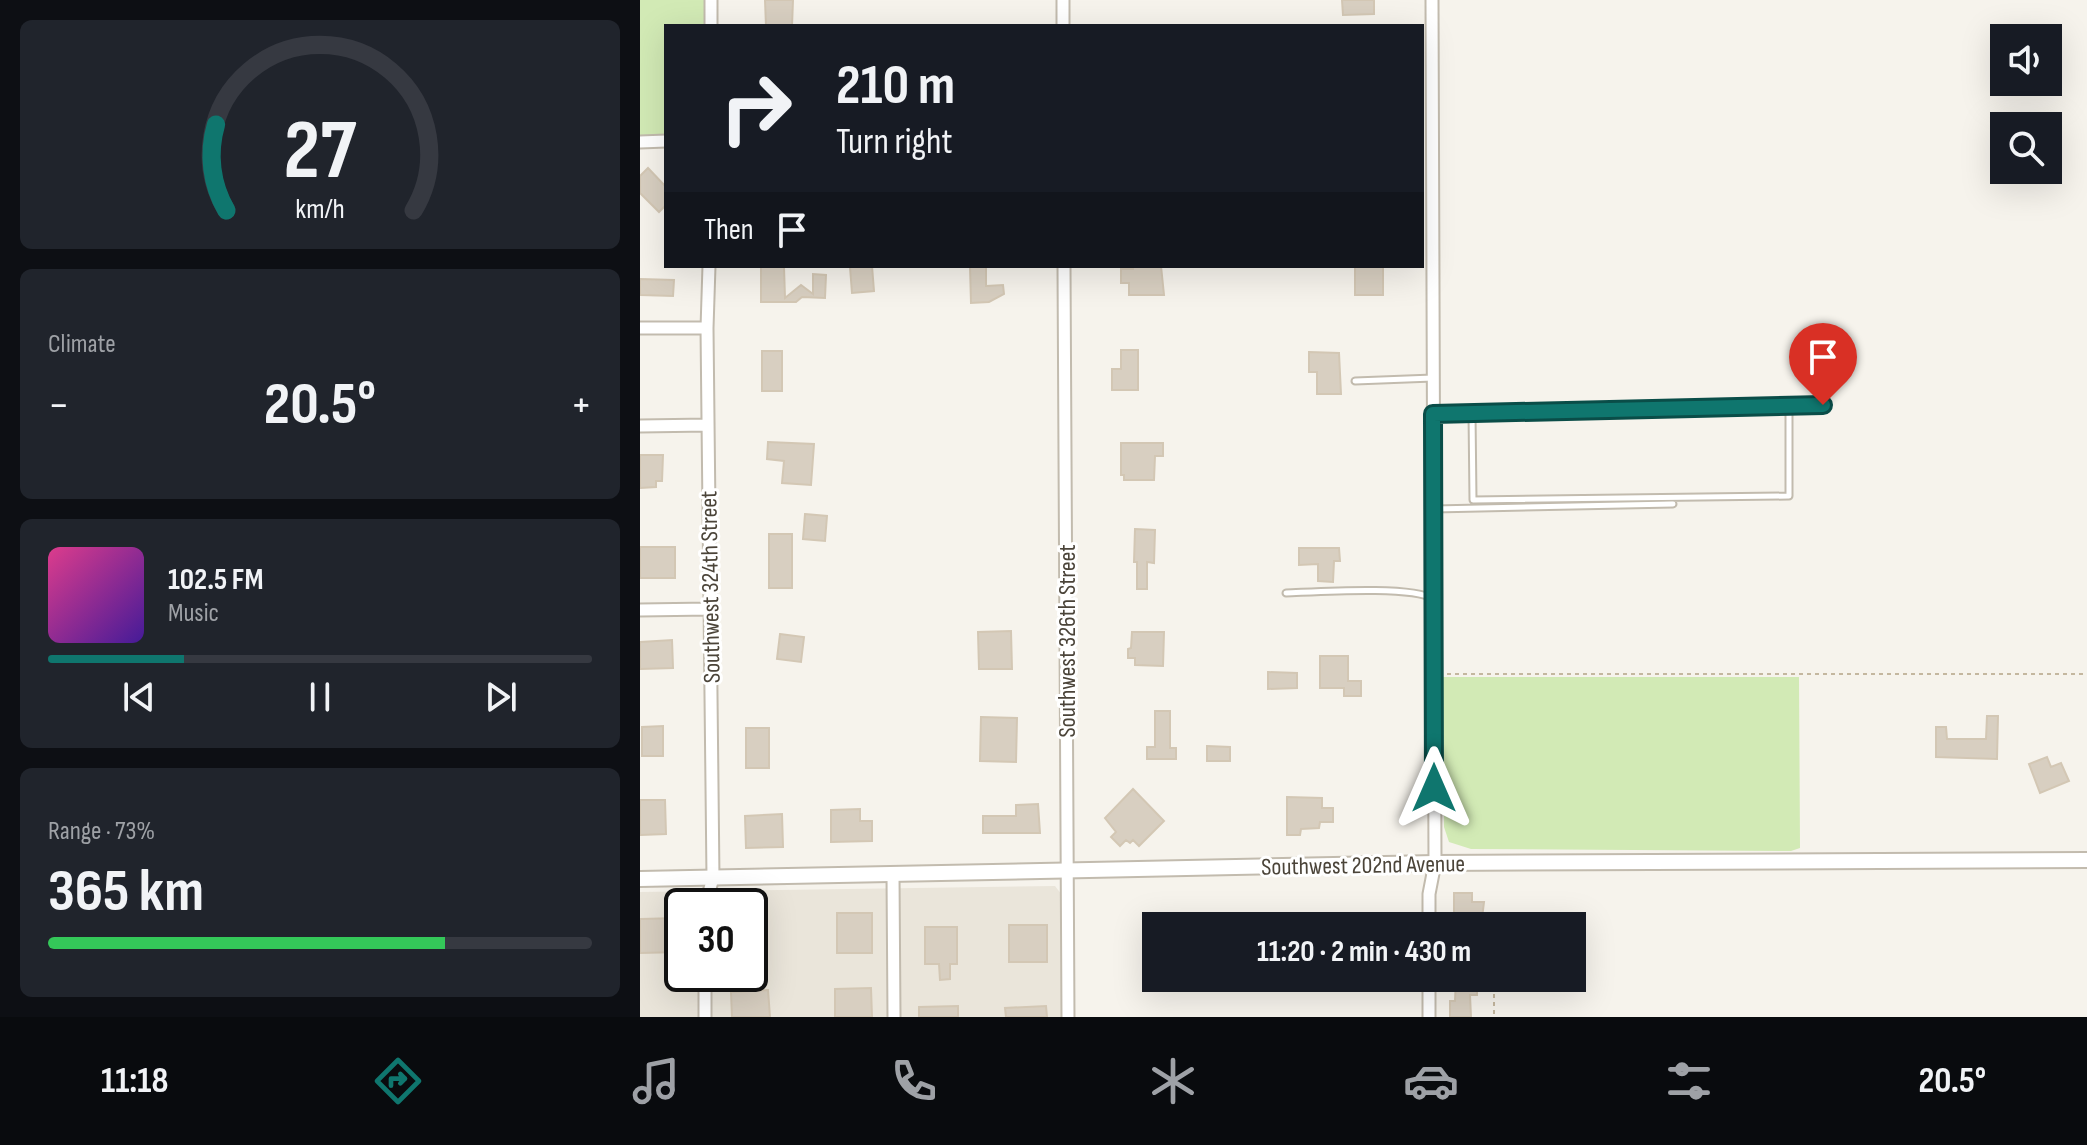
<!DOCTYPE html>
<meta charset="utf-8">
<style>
:root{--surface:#171b24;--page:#20242c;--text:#f1f3f6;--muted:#9ea1a6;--line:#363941;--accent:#0f766e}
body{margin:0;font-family:"Sofia Sans Condensed",sans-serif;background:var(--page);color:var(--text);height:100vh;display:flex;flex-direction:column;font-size:30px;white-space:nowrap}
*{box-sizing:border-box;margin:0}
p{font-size:26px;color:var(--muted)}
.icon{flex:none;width:44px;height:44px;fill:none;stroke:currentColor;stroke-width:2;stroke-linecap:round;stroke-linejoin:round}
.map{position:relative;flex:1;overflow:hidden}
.sheet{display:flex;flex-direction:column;gap:20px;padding:20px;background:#0d0f14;width:640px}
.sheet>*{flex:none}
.top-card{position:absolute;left:24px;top:24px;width:760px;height:244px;border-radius:0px;box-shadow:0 8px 32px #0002;background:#171b24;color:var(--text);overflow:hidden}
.controls{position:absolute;left:1350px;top:24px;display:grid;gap:16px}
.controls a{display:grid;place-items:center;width:72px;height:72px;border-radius:0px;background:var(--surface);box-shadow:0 8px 32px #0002;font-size:40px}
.speed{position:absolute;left:24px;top:888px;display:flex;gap:16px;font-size:40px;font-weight:700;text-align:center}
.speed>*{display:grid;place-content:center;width:104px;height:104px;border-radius:50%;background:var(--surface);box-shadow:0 8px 32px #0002;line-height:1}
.speed .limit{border:4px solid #111;border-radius:12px;background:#fff;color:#111}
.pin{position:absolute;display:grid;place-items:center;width:68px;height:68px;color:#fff;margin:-82px -34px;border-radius:50% 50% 50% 0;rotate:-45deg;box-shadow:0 0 8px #0007}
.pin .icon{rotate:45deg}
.me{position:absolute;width:88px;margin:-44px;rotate:0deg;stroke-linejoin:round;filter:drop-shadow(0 0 6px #0008)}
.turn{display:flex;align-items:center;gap:28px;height:168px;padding:0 40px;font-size:36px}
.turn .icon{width:104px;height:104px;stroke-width:2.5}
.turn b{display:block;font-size:56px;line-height:68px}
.then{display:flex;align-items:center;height:76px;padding:0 40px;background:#0003;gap:16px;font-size:30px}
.big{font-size:60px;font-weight:700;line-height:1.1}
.sheet .tile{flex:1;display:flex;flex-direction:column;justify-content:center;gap:12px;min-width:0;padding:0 28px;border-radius:12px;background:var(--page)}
.sheet .dial{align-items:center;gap:0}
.dial svg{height:208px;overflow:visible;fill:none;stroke:var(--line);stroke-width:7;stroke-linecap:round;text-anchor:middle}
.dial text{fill:var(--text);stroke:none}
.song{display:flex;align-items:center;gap:24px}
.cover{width:96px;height:96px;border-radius:12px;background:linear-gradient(135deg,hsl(330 70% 55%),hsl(260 70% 35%))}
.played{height:8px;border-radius:4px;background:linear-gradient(90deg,var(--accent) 25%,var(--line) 25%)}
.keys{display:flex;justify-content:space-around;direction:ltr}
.heat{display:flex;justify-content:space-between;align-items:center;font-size:44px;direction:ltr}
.charge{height:12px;border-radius:6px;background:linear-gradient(90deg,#34c759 73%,var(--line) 0)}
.trip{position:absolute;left:502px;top:912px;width:444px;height:80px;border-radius:0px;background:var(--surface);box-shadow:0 8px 32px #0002;font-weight:700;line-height:80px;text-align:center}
.tab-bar{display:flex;height:128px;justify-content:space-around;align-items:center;background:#090b0e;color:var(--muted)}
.tab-bar .icon{width:56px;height:56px}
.tab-bar .current{color:var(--accent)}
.tab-bar b{font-size:36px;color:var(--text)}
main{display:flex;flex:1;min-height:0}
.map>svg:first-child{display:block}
.residential{fill:#eae5da;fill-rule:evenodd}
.green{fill:#d2eab5}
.building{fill:#d8cfc1;stroke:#d3c7b4;stroke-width:2}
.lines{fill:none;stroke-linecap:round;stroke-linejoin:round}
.service-casing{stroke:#c2bbae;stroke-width:9}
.minor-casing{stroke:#c2bbae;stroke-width:15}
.tertiary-casing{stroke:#c2bbae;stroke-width:18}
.path{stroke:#c4b79f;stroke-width:2;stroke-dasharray:4 4;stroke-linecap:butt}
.service{stroke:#fff;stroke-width:5}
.minor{stroke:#fff;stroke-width:11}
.tertiary{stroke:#fff;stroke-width:14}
.route-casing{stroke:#0a4d48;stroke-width:20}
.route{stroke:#0f766e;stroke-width:14}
.labels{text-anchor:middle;stroke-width:6;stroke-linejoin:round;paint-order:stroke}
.street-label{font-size:24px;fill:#4b4439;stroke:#fff}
</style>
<main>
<section class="sheet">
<div class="tile dial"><svg viewBox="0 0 100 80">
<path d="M14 69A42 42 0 1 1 86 69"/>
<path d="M14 69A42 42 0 0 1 10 36" stroke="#0f766e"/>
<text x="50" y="56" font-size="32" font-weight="700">27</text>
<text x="50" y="72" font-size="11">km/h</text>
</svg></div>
<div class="tile"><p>Climate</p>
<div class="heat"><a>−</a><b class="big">20.5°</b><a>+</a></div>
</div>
<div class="tile">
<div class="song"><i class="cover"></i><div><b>102.5 FM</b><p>Music</p></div></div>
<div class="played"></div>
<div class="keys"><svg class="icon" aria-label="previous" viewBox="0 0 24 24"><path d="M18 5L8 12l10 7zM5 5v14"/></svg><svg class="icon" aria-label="pause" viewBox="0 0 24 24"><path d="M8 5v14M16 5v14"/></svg><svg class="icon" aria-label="next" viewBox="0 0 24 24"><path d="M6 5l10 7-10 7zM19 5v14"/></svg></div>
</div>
<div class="tile"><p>Range · 73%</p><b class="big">365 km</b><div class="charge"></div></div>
</section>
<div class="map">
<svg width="1447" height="1017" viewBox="0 0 1447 1017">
<rect width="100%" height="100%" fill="#f6f3ec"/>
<path class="residential" d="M415 886 422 895 424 1017H0V892ZM42 906H110V974H42Z"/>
<path class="green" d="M0 0H65V26H26V136H0Z
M803 677H1159L1160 848 1151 851 831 849 809 842 804 827Z"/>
<path class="building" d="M125 0H153L152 26H126Z
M702 0H734V14L703 15Z
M8 168 26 187V205L19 212 0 193V176Z
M232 266 234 291 212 293 210 267Z
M330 266H346V286L363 285 364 294 349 302 331 303Z
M493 266H521L524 295H489V283H481V269H493Z
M715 266H743V295H715Z
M121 267H144L145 298 161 285 173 294V274L186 275 185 298 162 297 156 302H121Z
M0 279 34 280 33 296 0 295Z
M481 350H498V390H472V369H481Z
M122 351H142V391H122Z
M669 352 699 353 701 394H677V372H669Z
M128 442 174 444 171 485 142 483 144 461 127 459Z
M481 443H523V456H515L514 480H484V475H481Z
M0 455H23L22 481H16V487L0 488Z
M165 514 187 516 185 541 163 539Z
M495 529 515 530 514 563 507 562V589H497V562H494Z
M129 534H152V588H129Z
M0 547H35V578H0Z
M659 548H699L700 561H694L693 582 678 581V564L659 565Z
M371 631 372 669H339L338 632Z
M492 632H524L523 666 495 665V658H488V649L491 648Z
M140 634 164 637 161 662 137 659Z
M32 640 33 668 0 669V642Z
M680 656H708V681H721V696H704V688H680Z
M628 672 657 673V688L628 689Z
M515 711H530V748H536V759H507V747H515Z
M1347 716H1358L1357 759 1296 757V727H1306L1307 739H1346Z
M341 717 377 718 376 762 340 761Z
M23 726V756H2V727Z
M106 728H129V768H106Z
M567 746 590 747V761H567Z
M1407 757 1411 767 1421 763 1429 781 1400 793 1389 764Z
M493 789 524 821 499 846 493 840 490 843 486 840 480 846 471 837 476 832 465 818Z
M647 797 682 798V808H693V822H680L679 828 661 829 660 835H647Z
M0 800H25L26 834 0 835Z
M398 804 400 833H343V816H376V805Z
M220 809V821H232V841L191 842V810Z
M142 814 143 847 106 848 105 816Z
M814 893H832V902H844L841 926H814Z
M197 913H232V953H197Z
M38 918 39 952 0 953V919Z
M110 918H124L125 954H110Z
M369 925H407V962H369Z
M285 927H317V964H310V979L300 980 299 964H285Z
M816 978H837V995H830L831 1017H810V1001H815Z
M231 988 232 1017H195V989Z
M128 990 130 1017H92L91 992Z
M318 1006V1017H279V1007Z
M406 1006 407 1017H366L365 1008Z"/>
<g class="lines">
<g class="service-casing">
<path id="service" d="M715 381 793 378
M832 413 833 500 1149 496V406
M794 414 1183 405
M794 509 1033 504
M646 593C675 592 773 585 793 599"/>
</g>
<g class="minor-casing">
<path id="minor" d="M71 0V26
M423 0V26
M0 142 26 141
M424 266 428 1017
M0 328H67
M0 426 68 425
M0 610 70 609
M253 875 254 1017
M65 906 73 878 67 328 69 266
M789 926V894L795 863 792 0
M65 974V1017
M789 978V1017"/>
</g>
<g class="tertiary-casing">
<path id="tertiary" d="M0 879 795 863 1447 860"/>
</g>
<path class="path" d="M807 674H1447
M854 978V1017"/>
<use href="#service" class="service"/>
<use href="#minor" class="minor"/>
<use href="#tertiary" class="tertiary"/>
</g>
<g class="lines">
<g class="route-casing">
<path id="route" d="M794 788 793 414 1183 405"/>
</g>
<use href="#route" class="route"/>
</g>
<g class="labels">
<g class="street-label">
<text transform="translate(70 587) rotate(-91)" y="8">Southwest 324th Street</text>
<text transform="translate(427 641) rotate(-90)" y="8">Southwest 326th Street</text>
<text transform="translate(723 865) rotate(-1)" y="8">Southwest 202nd Avenue</text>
</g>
</g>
</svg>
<div class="controls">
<a><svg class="icon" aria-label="sound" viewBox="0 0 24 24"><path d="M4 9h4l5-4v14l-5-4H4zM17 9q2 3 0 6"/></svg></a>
<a><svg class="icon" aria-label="search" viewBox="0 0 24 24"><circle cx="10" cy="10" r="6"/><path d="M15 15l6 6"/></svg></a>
</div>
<div class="speed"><div class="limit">30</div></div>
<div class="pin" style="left:1183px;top:405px;background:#d93025"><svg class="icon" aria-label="arrive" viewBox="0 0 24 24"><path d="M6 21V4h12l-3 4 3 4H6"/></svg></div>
<svg class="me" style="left:794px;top:788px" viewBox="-20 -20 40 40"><path d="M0-17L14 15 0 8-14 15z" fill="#0f766e" stroke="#fff" stroke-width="4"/></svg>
<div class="trip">11:20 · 2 min · 430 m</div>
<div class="top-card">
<div class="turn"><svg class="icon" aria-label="right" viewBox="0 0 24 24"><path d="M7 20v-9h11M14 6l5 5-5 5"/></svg><div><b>210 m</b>Turn right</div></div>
<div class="then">Then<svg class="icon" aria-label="arrive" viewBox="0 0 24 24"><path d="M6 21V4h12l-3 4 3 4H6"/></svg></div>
</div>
</div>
</main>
<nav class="tab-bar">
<b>11:18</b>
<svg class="icon current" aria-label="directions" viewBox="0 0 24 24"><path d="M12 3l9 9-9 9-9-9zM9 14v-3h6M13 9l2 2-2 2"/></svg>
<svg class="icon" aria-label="music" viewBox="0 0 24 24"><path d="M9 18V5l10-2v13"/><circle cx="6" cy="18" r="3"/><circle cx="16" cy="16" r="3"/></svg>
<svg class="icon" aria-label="phone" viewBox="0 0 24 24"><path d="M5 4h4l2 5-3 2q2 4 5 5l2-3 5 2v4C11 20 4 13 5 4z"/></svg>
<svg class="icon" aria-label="climate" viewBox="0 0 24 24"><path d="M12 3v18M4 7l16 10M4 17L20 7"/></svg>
<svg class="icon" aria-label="car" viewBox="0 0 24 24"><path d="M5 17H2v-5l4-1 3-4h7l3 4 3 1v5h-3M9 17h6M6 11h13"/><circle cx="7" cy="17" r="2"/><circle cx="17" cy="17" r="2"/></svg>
<svg class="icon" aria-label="filters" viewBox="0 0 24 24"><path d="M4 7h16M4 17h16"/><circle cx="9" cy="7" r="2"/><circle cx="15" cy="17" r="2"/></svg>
<b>20.5°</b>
</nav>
